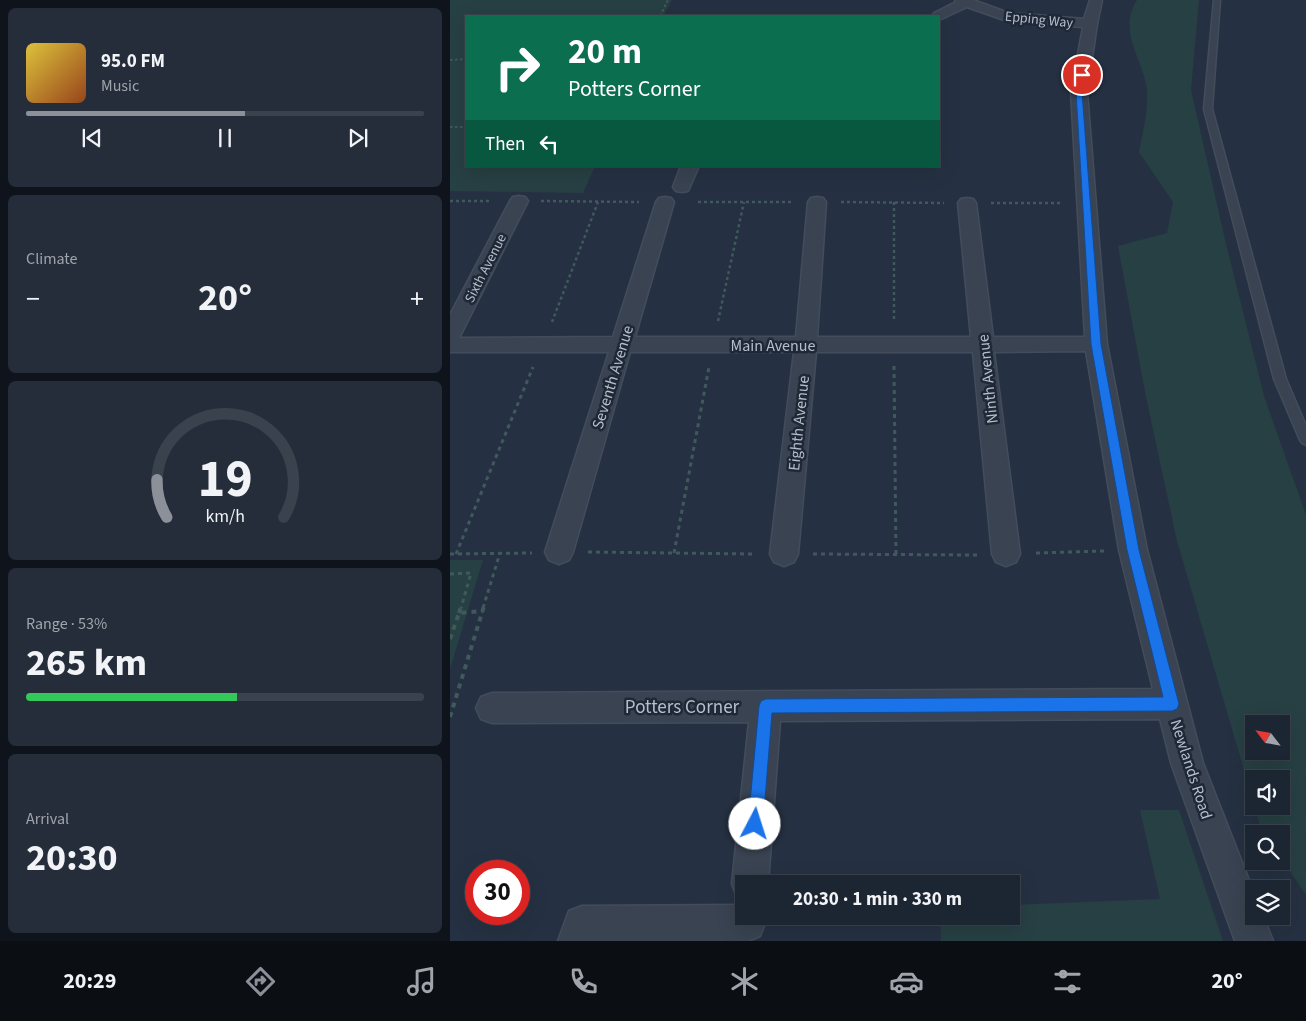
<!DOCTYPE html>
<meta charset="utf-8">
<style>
:root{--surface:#1c2532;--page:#252d3a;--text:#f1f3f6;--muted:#a0a5ac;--line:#3a424d;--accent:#8c9099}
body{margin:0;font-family:"Source Sans 3",sans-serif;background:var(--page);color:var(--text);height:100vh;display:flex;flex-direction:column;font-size:19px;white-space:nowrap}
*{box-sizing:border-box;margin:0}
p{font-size:16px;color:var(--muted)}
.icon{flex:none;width:28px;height:28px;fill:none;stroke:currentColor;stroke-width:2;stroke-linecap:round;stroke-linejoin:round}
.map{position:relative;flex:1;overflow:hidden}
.panel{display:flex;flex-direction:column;gap:8px;padding:8px;background:#0f141c;width:450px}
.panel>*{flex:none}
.guide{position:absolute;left:15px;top:15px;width:475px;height:152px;border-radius:0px;box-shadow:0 5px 20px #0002,0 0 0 1px var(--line);background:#0b6e4f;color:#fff;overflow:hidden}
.needle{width:32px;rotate:301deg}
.fabs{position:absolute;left:795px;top:715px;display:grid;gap:10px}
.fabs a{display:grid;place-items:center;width:45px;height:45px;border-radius:0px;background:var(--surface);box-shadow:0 5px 20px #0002,0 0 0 1px var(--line);font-size:25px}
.speed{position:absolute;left:15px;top:860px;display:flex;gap:10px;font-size:25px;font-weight:700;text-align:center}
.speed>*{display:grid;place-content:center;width:65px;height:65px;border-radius:50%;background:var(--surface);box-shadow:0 5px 20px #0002,0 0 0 1px var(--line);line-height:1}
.speed .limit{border:8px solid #d22;background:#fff;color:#111}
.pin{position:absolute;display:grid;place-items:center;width:42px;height:42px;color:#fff;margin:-21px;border:2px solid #fff;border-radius:50%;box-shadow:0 1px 5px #0007}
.me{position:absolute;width:55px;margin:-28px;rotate:5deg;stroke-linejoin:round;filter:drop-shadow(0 0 4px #0008)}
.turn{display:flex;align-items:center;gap:18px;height:105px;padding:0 20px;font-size:22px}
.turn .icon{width:65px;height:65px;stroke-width:2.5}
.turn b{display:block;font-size:35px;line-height:42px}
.then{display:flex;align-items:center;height:48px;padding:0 20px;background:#0003;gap:10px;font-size:19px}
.big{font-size:38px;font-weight:700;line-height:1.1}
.panel .tile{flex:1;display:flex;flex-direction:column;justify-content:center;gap:8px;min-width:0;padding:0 18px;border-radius:8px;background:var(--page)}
.panel .dial{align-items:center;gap:0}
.dial svg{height:130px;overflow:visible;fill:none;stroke:var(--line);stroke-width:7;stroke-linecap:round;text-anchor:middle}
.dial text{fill:var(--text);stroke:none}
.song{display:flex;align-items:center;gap:15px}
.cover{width:60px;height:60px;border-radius:8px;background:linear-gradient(135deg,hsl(50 70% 55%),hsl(20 70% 35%))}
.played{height:5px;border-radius:2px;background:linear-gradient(90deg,var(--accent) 55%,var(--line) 55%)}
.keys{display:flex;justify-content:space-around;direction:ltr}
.heat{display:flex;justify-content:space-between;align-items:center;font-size:28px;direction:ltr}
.charge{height:8px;border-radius:4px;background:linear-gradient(90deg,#34c759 53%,var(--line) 0)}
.trip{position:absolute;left:285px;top:875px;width:285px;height:50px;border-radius:0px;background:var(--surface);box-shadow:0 5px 20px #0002,0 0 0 1px var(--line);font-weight:700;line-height:50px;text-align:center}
.menu{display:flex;height:80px;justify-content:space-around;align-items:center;background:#0b0f14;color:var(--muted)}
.menu .icon{width:35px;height:35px}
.menu .current{color:var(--accent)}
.menu b{font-size:22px;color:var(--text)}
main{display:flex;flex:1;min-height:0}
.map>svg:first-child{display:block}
.green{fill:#274043;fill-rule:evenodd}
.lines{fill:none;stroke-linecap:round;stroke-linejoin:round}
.lane-casing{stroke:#434c5b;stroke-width:3}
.street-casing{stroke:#434c5b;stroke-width:3}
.path-far3{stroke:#40595b;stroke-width:2;stroke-dasharray:2.5 2.5;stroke-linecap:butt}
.path-far2{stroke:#40595b;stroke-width:2.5;stroke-dasharray:3 3;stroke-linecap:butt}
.path-far1{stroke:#40595b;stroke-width:3;stroke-dasharray:4 4;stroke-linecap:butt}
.path{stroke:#40595b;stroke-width:4;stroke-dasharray:5 5;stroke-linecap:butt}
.lane{fill:#394351;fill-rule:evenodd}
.street{fill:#394351;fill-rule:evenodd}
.route{fill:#1a73e8;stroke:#114b97}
.labels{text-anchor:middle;stroke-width:5;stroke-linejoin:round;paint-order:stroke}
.far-street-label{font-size:14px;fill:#b6becc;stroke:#1e2837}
.street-label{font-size:16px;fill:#b6becc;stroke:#1e2837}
.near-street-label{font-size:19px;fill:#b6becc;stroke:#1e2837}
</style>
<main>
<section class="panel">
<div class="tile">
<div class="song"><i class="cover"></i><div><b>95.0 FM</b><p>Music</p></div></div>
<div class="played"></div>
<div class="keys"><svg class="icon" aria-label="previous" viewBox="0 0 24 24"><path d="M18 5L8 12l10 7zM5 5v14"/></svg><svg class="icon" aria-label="pause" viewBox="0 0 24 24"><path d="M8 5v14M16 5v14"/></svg><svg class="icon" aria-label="next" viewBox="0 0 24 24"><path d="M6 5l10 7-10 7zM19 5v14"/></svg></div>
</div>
<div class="tile"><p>Climate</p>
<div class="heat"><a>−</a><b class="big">20°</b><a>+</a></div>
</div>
<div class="tile dial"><svg viewBox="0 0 100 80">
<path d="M14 69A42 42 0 1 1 86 69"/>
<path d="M14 69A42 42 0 0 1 8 46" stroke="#8c9099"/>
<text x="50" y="56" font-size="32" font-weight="700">19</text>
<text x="50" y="72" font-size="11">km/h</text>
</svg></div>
<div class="tile"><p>Range · 53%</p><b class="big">265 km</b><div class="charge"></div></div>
<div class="tile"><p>Arrival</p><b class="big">20:30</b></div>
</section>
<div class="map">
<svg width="856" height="941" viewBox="0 0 856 941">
<rect width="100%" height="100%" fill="#253142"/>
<path class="green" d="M0 0H222L213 16H16V166H145L133 193 0 191Z
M687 0H749L741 90 776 244 814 396 856 515V895L831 858V834H815L810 826 804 806H831V779H804V804L727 541 696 397 668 246 717 233 723 202 689 152C693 131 700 105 696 84 690 55 668 30 687 0ZM804 724H831V751H804Z
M0 560H33L0 669Z
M690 810H729L773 941H491L490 916H561V905L710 899Z"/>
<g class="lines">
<g class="lane-casing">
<path id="lane" d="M764 0H770L762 109 836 379 856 426V445L852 443 850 440 824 379 754 109Z"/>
</g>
<g class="street-casing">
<path id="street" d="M505 0H523L559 13 634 19 640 0H652L647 24 637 92 657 344 697 550 753 763 804 893V916H813L823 941H785L721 763 710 719 330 721 318 884H294V899L287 897 282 884 299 722 42 723 31 719 26 708 31 697 42 693 703 689 669 550 636 351 544 352 570 554 566 562 556 566 546 562 542 554 523 352H366L348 554 344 562 334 566 324 562 320 554 344 352H180L123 552 119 560 109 564 99 560 95 552 159 352H0V315L60 201 63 197 69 196 75 197 78 201 9 338 163 337 206 202 209 198 215 197 221 198 224 202 185 337H346L358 202 361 198 367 197 373 198 376 202 367 337H521L508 203 511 199 517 198 523 199 526 203 543 337H635L621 92 633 27 557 21 517 7 489 20V16H482L484 13 506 2Z
M231 166H249L238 191 232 192 226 191 223 187Z
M294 905V916H312L315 923 310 936 298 941H108L119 911 132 906Z"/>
</g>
<path class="path-far3" d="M210 16 218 0
M0 60 16 59
M0 127H16"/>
<path class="path-far2" d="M0 201H42
M91 201 189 202
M248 202H342
M391 202 494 203
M444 202V322
M541 203H612
M268 321 294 202
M102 322 148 202"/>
<path class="path-far1" d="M444 366 446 556
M138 552 304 554
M224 553 259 367
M586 553 654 551
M0 554 82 553
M6 554 83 367
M363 554 527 555
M0 574 21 573 11 608
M33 608 50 553"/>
<path class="path" d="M9 613 11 606
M0 639 9 613 33 611
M0 717 34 606"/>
<use href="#lane" class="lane"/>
<use href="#street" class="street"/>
</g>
<path class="route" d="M632 73 635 75 632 92 651 344 689 550 729 704 727 709 722 711 322 713 313 824 311 830 305 832 300 830 298 824 309 706 311 701 316 699 713 697 677 550 641 344 626 92 628 75Z"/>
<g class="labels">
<g class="far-street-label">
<text transform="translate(589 19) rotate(6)" y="5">Epping Way</text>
<text transform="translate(35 268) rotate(-63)" y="5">Sixth Avenue</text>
</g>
<g class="street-label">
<text x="323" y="351">Main Avenue</text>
<text transform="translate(162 377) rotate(-73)" y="6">Seventh Avenue</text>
<text transform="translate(537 379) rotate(-96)" y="6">Ninth Avenue</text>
<text transform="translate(348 423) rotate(-84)" y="6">Eighth Avenue</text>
<text transform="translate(742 769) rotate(72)" y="6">Newlands Road</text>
</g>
<g class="near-street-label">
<text x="232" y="713">Potters Corner</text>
</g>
</g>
</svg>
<div class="fabs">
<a><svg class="needle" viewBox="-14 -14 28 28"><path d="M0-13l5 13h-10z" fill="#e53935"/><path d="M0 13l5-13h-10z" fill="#a0a5ac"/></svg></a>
<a><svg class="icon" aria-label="sound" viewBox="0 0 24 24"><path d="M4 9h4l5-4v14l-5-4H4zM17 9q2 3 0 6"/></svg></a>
<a><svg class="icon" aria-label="search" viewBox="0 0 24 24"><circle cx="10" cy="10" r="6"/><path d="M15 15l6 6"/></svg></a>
<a><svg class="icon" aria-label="layers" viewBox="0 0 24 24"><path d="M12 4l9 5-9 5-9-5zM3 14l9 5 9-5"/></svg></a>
</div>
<div class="speed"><div class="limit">30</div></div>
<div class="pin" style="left:632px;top:75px;background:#d93025"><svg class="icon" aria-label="arrive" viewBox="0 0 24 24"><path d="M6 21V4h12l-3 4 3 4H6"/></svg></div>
<svg class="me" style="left:305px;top:824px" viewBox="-20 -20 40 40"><circle r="19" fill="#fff"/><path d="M0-13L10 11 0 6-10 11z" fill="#1a73e8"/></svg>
<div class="trip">20:30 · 1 min · 330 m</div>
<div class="guide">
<div class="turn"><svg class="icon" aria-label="right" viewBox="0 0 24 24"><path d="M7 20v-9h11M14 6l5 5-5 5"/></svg><div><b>20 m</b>Potters Corner</div></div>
<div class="then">Then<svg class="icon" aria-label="left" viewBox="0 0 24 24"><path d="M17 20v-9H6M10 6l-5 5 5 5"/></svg></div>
</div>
</div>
</main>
<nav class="menu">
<b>20:29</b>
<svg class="icon current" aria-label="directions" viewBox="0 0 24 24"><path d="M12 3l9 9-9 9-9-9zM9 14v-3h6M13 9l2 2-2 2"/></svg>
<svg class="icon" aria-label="music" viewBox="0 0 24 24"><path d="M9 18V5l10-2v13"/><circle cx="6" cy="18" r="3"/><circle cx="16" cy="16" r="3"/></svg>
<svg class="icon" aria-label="phone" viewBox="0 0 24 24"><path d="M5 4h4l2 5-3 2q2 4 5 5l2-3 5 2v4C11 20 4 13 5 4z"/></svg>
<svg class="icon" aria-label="climate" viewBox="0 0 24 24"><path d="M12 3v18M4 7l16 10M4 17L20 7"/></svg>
<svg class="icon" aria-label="car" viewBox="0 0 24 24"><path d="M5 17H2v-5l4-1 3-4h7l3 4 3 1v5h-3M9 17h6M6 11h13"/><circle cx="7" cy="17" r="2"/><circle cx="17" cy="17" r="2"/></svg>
<svg class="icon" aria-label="filters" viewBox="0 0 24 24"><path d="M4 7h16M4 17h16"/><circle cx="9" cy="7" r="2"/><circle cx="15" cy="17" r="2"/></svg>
<b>20°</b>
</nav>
